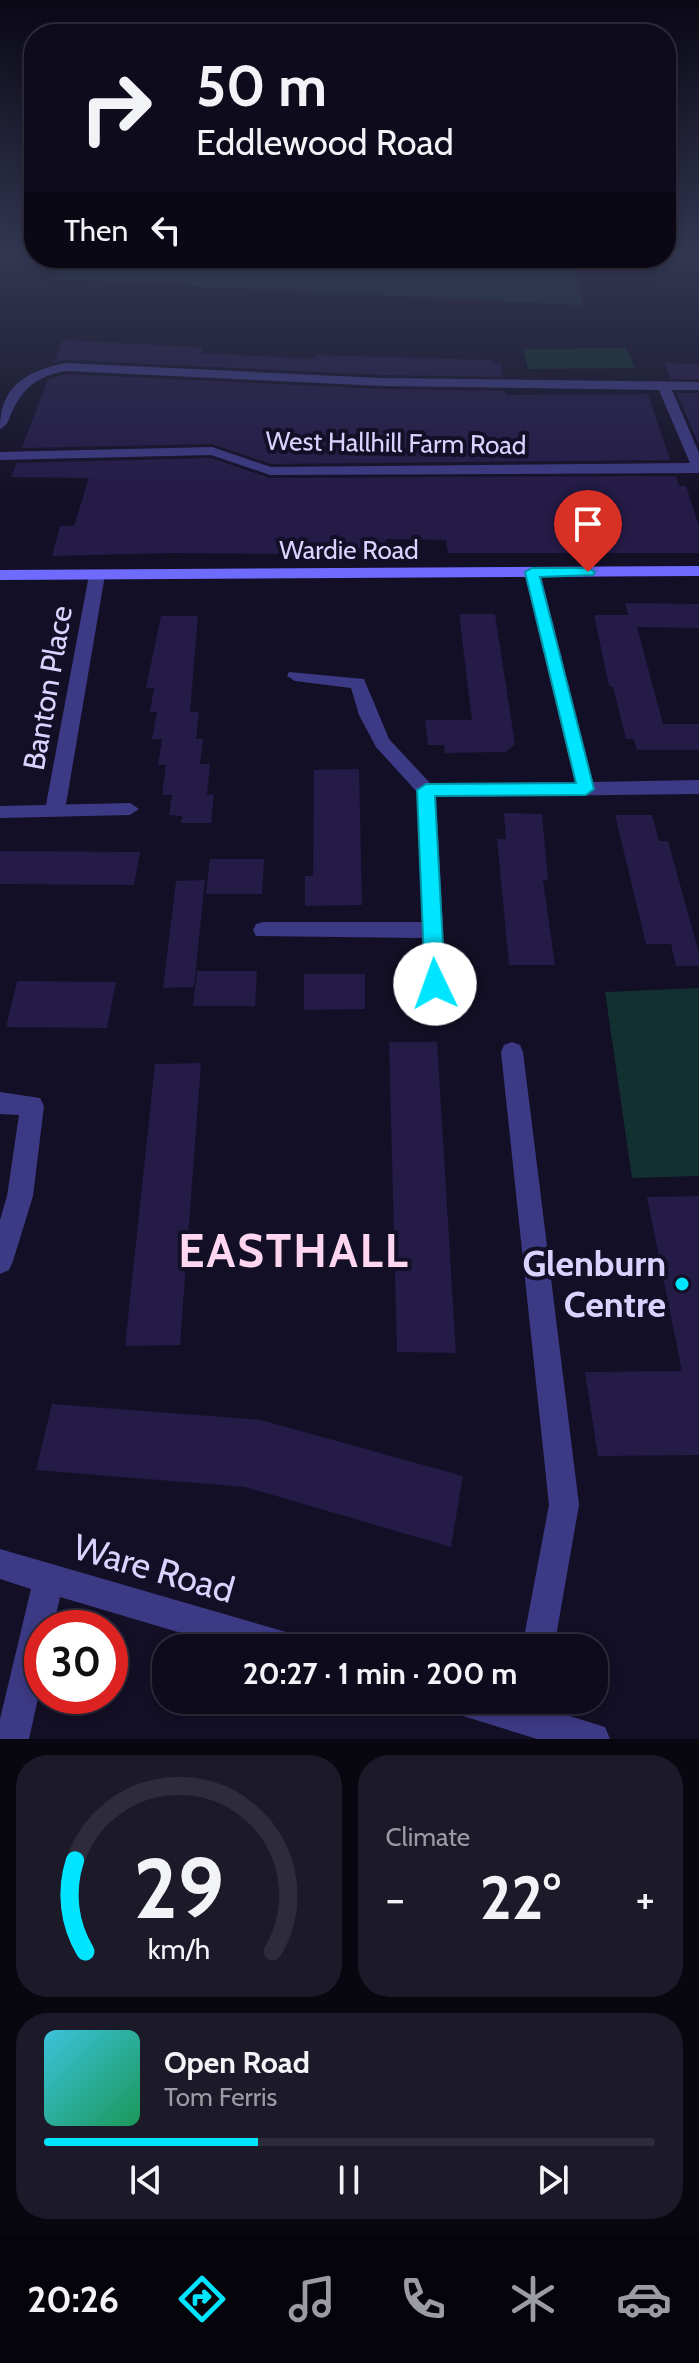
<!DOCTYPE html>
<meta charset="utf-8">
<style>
:root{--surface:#0e0b1c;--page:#1c1929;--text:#f1f3f6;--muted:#9b9ba3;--line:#2e2b3b;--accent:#00e5ff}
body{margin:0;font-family:Cabin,sans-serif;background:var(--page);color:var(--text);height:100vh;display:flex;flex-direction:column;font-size:30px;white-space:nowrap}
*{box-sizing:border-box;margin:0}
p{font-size:26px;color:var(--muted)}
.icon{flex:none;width:44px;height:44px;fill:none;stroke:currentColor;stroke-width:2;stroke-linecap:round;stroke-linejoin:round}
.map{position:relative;height:1739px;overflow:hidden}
.sheet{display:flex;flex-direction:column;gap:16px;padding:16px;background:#08060f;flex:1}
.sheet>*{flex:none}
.hud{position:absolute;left:24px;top:24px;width:652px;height:244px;border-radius:32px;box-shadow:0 4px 12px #0003,0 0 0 2px var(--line);background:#0e0b1c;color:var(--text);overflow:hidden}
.speed{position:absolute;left:24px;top:1610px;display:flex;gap:16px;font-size:40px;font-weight:700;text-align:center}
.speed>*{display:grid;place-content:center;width:104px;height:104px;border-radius:50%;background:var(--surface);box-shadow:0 4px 12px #0003,0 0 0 2px var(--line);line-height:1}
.speed .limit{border:12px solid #d22;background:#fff;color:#111}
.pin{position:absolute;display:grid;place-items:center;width:68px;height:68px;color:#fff;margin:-82px -34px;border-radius:50% 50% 50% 0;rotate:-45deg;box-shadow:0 0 8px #0007}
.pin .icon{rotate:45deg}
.me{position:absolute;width:88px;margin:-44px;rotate:357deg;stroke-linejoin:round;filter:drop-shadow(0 0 6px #0008)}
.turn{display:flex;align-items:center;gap:28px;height:168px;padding:0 40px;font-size:36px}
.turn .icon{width:104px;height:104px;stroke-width:2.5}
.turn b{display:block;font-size:56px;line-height:68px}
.then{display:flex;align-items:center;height:76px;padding:0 40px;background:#0003;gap:16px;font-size:30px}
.big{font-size:60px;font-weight:800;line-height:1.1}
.sheet .tile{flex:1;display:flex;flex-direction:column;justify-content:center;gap:12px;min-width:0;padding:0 28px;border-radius:32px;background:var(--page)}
.sheet .dial{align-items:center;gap:0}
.dial svg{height:208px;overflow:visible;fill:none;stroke:var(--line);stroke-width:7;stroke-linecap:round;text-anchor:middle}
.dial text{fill:var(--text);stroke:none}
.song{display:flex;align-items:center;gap:24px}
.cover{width:96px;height:96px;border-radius:12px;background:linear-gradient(135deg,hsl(190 70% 55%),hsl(150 70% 35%))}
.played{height:8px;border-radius:4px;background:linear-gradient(90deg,var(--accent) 35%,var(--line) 35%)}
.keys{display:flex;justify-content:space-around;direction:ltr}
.heat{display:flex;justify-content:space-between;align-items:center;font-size:44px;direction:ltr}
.sheet .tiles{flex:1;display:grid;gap:16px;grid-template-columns:1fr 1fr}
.tile:last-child{grid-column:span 2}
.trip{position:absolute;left:152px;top:1634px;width:456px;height:80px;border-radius:32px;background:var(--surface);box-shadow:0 4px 12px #0003,0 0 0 2px var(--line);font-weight:800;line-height:80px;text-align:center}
.tab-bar{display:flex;height:128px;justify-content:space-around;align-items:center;background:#06040b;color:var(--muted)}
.tab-bar .icon{width:56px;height:56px}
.tab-bar .on{color:var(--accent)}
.tab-bar b{font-size:36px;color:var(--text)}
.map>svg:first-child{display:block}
.green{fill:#12302f}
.building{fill:#241b47}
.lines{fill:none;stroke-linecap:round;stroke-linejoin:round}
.lane{fill:#3d3a85;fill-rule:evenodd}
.street{fill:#3d3a85;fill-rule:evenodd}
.secondary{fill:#6f6bff;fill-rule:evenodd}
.route{fill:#00e5ff;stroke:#0095a6;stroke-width:2}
.poi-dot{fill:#00e5ff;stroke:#130f26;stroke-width:3}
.labels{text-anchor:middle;stroke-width:8;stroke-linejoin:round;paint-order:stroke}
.far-street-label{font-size:26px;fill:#d9d4ff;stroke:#130f26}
.street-label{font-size:30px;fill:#d9d4ff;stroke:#130f26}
.near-poi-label{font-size:36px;font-weight:bold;fill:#d9d4ff;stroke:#130f26;text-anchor:end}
.near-street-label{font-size:36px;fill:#d9d4ff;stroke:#130f26}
.near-district-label{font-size:46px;font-weight:bold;letter-spacing:2px;fill:#ffd6f0;stroke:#130f26}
</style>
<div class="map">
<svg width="699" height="1739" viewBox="0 0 699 1739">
<rect width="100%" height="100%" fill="#130f26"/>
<path class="green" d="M69 258H572L582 305 51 279Z
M626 348 635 368 528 369 523 349Z
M699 988V1176L632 1178 605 992Z"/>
<path class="building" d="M63 340 174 346 203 348 201 353 315 359V355L492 360V363H501L503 377 382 375 66 360 54 363Z
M665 363 699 364V379H671Z
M66 374 382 389 505 391 506 395 648 394 670 460 271 464 212 444 22 448 48 379Z
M677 393H699V445Z
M211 458 270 478 676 476 679 486H686L699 526V553H448L446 540 386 539 387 555 172 553 52 556 60 526H74L89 478 11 477 17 463Z
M625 603 699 604V628L637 627 663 724H699V750H637L634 739H626L613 687 609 686 594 615H628Z
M459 614H495L515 744 506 752 445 753 444 745H428L425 720H472Z
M161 616H198L190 712H199L196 739H203L200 764H210L207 795 214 794 211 823H181L182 816 169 815 172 795H162L166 765H158L162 739H152L157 712H150L154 688H146Z
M359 769 362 905 305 906V876H313L314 770Z
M504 813 542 814 548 880H543L555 965H509L497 839H506Z
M615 815H652L659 841H668L699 953V966H676L671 944H646Z
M0 851 140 852 134 885 0 884Z
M210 859H264L262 894H206Z
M205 880 194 987 163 988 176 881Z
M197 971H257L255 1006H193Z
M304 974H365V1009L304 1010Z
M17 981 116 982 107 1028 6 1027Z
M389 1042H437L456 1353 397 1352Z
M201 1063 180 1345 125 1346 155 1064Z
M699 1196V1455L598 1456 585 1372 682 1371 647 1197Z
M52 1404 261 1420 463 1476 451 1547 245 1487 36 1470Z"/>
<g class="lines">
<path class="lane" d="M130 803 139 809 130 815 0 818V806Z"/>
<path class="street" d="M66 363 382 378 699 382V390H672L699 453V473L270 475 211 455 0 460V452L212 447 271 467 690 463 659 390 382 386 66 371C38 376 23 387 11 414 8 422 7 425 0 429 0 385 27 371 66 363Z
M532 567 540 572 593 782 699 780V794L436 797 446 984 443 990 435 993 427 990 424 984 422 938 256 936 253 930 256 924 263 922H422L417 792 376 747 359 715 351 688 295 681 287 676 289 672 364 679 389 739 430 783 575 782 524 572Z
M97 570 105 575 65 810 55 817 45 810 89 575Z
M512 1042 520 1045 523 1052 579 1505 554 1648H522L549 1505 501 1052 504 1045Z
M0 1092 40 1098 44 1106 33 1196 13 1261 9 1270 0 1274V1220L7 1196 19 1115 0 1114Z
M0 1549 286 1632 297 1637 302 1648H232L60 1597 53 1628H42V1680L29 1739H0V1719L31 1589 0 1579Z
M445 1700H518L605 1727 610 1739H537L450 1712Z"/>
<path class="secondary" d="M699 566V576L0 580V570Z"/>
</g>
<linearGradient id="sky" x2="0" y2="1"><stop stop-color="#0a0815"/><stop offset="0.51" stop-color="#333752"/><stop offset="1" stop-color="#333752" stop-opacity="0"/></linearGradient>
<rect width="699" height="499" fill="url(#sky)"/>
<path class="route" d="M588 568 595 572 593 575 540 577 594 789 586 795 435 796 445 984 442 990H428L425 984 417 790 426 784 576 783 525 572 532 568Z"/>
<circle class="poi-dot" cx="682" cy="1284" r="8"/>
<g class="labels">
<g class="far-street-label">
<text transform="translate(396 443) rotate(1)" y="9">West Hallhill Farm Road</text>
<text x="349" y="559">Wardie Road</text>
</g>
<g class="street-label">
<text transform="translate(48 688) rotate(-80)" y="10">Banton Place</text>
</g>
<g class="near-poi-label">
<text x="666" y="1276">Glenburn<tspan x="666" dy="41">Centre</tspan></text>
</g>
<g class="near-street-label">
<text transform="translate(154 1568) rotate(16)" y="13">Ware Road</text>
</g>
<g class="near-district-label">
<text x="294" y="1267">EASTHALL</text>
</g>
</g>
</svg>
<div class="speed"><div class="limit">30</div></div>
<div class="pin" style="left:588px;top:572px;background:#d93025"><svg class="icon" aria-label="arrive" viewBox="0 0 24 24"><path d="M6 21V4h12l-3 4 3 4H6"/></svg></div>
<svg class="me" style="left:435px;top:984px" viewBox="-20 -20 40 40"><circle r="19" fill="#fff"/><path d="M0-13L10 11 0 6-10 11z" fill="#00e5ff"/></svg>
<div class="trip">20:27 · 1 min · 200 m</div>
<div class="hud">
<div class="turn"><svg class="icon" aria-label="right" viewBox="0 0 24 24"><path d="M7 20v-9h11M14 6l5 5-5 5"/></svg><div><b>50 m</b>Eddlewood Road</div></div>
<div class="then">Then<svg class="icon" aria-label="left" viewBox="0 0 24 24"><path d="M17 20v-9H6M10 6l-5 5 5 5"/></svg></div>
</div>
</div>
<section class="sheet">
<div class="tiles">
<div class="tile dial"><svg viewBox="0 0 100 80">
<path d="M14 69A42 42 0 1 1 86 69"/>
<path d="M14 69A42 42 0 0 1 10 34" stroke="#00e5ff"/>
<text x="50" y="56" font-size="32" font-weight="700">29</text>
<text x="50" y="72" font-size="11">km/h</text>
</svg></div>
<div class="tile"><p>Climate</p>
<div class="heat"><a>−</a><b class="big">22°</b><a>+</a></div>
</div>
<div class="tile">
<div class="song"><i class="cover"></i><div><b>Open Road</b><p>Tom Ferris</p></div></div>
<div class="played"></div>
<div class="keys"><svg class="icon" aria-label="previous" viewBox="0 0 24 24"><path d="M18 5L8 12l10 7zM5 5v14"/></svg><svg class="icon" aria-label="pause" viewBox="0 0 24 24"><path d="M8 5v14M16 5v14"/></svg><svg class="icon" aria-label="next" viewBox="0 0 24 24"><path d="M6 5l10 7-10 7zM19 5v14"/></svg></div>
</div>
</div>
</section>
<nav class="tab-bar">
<b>20:26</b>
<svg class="icon on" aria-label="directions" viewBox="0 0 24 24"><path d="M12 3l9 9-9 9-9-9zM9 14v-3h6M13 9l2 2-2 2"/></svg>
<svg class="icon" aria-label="music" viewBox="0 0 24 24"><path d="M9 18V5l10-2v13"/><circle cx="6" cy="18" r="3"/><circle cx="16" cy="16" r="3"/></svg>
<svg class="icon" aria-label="phone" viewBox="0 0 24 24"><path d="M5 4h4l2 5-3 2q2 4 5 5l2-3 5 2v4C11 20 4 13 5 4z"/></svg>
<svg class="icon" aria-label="climate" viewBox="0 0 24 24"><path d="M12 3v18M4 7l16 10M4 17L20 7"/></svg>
<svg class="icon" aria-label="car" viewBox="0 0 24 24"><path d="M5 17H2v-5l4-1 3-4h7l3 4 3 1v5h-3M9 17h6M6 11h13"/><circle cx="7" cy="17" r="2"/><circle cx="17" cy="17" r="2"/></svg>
</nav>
